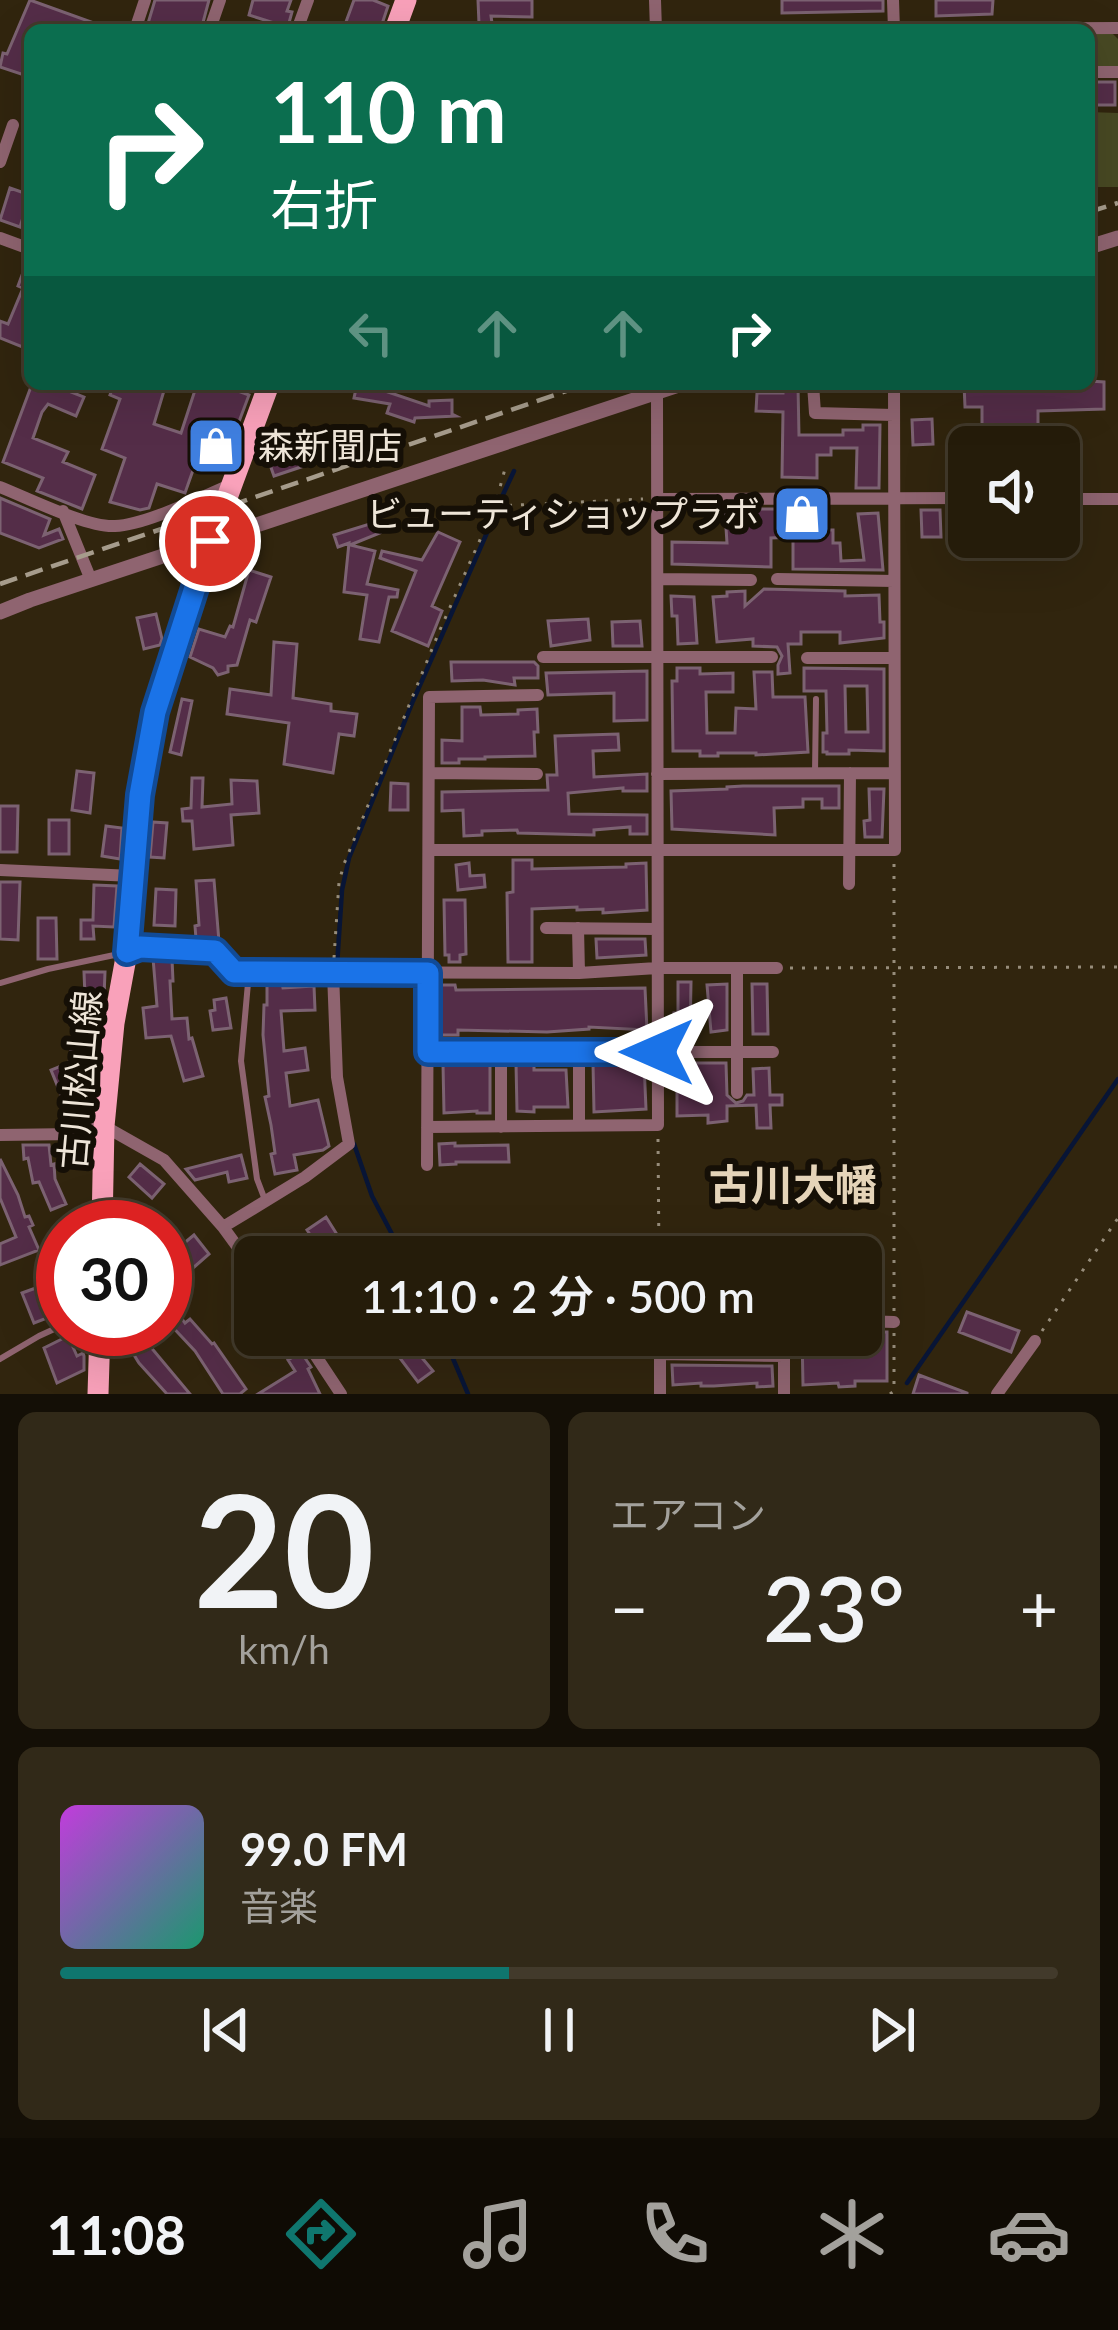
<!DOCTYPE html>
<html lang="ja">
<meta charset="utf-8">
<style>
:root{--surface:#251c0a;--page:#312918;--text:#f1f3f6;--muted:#a3a19c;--line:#423a2b;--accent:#0f766e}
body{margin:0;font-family:Lato,"Noto Sans JP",sans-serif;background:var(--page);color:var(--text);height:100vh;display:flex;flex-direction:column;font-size:45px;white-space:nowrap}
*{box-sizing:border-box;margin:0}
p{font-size:39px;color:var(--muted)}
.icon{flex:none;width:66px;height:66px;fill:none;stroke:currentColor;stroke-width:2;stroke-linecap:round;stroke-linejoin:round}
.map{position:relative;height:1394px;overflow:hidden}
.side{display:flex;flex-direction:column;gap:18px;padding:18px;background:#140f06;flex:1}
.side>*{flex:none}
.top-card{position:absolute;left:24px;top:24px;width:1071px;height:366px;border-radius:18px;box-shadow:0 12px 48px #0002,0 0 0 3px var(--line);background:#0b6e4f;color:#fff;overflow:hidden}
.controls{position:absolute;left:948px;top:426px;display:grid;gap:24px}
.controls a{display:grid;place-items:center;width:132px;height:132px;border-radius:18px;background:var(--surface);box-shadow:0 12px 48px #0002,0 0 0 3px var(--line);font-size:60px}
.speed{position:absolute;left:36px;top:1200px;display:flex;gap:24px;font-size:60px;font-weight:700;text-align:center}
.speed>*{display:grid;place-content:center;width:156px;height:156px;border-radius:50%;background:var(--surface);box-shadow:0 12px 48px #0002,0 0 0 3px var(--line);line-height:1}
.speed .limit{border:18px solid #d22;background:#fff;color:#111}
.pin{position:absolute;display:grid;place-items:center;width:102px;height:102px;color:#fff;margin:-51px;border:6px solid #fff;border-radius:50%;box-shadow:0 3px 12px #0007}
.me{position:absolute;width:132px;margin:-66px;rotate:270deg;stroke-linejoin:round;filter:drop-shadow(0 0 9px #0008)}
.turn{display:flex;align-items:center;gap:42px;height:252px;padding:0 48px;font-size:54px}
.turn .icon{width:156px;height:156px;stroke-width:2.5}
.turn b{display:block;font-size:84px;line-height:102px}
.lanes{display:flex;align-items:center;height:114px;padding:0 48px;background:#0003;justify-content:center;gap:60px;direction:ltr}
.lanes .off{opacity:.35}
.big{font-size:90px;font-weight:600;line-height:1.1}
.side .widget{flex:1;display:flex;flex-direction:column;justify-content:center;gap:18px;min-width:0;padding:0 42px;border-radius:18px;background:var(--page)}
.side .dial{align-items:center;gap:0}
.dial b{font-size:156px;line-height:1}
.song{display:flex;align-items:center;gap:36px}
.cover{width:144px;height:144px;border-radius:18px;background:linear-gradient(135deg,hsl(290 70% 55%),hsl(160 70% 35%))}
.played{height:12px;border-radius:6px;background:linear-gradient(90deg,var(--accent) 45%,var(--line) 45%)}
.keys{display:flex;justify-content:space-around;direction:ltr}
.heat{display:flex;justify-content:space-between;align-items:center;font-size:66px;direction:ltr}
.side .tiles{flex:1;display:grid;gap:18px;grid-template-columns:1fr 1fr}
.widget:last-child{grid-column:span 2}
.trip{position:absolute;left:234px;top:1236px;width:648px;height:120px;border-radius:18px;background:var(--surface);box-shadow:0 12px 48px #0002,0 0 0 3px var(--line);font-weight:600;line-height:120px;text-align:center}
.tabs{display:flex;height:192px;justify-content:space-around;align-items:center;background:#0f0b04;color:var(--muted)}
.tabs .icon{width:84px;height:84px}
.tabs .current{color:var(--accent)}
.tabs b{font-size:54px;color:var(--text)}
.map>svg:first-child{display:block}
.green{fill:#484923}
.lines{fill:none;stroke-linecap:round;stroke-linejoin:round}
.stream{stroke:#081536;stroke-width:4.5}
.building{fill:#542d48;stroke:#7c6272;stroke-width:3;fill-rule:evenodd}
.path{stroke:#978d7b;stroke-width:3;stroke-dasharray:3 9;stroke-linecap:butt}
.service{stroke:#8f6470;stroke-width:6}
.minor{stroke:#8f6470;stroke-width:12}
.tertiary{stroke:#8f6470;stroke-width:15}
.primary{stroke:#f9a1ba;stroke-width:21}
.rail{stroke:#a69c8c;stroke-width:4.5;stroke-dasharray:18 9;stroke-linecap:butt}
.route-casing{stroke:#114b97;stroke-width:30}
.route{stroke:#1a73e8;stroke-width:21}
.labels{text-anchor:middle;stroke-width:12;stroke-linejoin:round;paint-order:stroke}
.poi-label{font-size:36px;fill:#eee5d8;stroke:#150f06;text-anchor:start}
.street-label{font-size:36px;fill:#eee5d8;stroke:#150f06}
.quarter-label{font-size:42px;font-weight:bold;fill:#e5d4b9;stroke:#150f06}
</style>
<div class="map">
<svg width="1118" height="1394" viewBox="0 0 1118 1394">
<rect width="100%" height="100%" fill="#31250e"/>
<path class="green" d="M1089 33H1112L1118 39V67H1089Z
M1089 112 1118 113V187H1089Z"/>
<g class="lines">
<path class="stream" d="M500 501 514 471
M337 966 342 890 349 858 413 701 497 510
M354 1144 372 1196 404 1257
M443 1335 468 1394
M907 1383 1118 1079"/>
</g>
<path class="building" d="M30 0 108 28V30H52L37 24 35 30H30V77L0 67 3 53 7 54Z
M155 0H209L201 30H146Z
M253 0H291L287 11 292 12 287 30H271L274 23 249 15Z
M354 0H373L388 6 380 30H343Z
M478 0H532V17L491 16 492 23 479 24Z
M782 0H883V11L782 13Z
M936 0H993L992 14 936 16Z
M1089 82H1115V105H1089Z
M10 188 30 195 20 227 0 220Z
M28 259H30V350L0 338V321L8 324 23 288 18 286Z
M1089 381 1104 382V409L1038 411V447H982V407H965L964 384H1089Z
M32 384H51L84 397 76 416 48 404 42 412 33 438 68 452 63 462 95 475 82 509 37 491 43 478 3 462Z
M114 384H166L154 424 181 433 197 384H219L249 395 231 443 227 441 218 466 197 459 185 493 157 484 149 508 140 510 110 502 125 458 102 449 120 399 110 395Z
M357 384H377L376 388 429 406V401L452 400V414L456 416 415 418 414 422 387 413 390 404 354 398Z
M783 386H798L799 435H843V430H863V425H880L879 488H856L857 448H831V455H817V478L782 477 783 412 756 411 757 393H783Z
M932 419 933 444 913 445 912 420Z
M338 439 340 452 317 456 319 461 274 476 268 459 316 443Z
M0 498 50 519 44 535 59 529 63 539 39 548 0 533Z
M751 509H809V530H833V543H840L841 561 864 560 858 514 878 513 883 570 793 569V537L771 538V567L672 564V542L727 543 725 512Z
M921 510H940L941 537H922Z
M376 522 380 533 350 545 375 551 367 584 398 590 397 597H389L379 642 360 639 367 595 344 592 349 543 338 547 334 535Z
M438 532 460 542 432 606 442 611 428 646 392 631 416 571 380 558 382 551 422 560Z
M249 570 271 577 256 622 250 620 237 665 228 666V672L218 675 213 668 190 657 199 629 225 637 230 626 233 627Z
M764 589 845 591V596L879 595 880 622H884V638L840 643V632H801V644H788L790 673 778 674V665L782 656 777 647 753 646V639L717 642 713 597 727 596V592L745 591V606Z
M671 596 694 597 697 643 678 644 677 616H672Z
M156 614 162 639 160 645 144 649 137 618Z
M588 619 590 640 551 646 548 621Z
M640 621 642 646H613L612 622Z
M274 642 297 644 293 698 331 704V711L357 714 354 736 339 734 333 773 284 764 289 723 227 714 230 689 271 695Z
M451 662H534L538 666V678H514L515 685 483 680 452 681Z
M677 668H700V674L733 673V692H706L707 733H735L736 708 756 709 754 672H772L773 697H805L808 752 756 755V753H718V756H700V751H673L672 681H677Z
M804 668 884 669V751L849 750V754H827V752H823V733H827L826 691H804ZM845 686H867L868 732H846Z
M647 671V720L614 721V693L548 695 546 673Z
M182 699 192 701 181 755 170 752Z
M462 707H480L481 715 518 714V710L537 709 538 732H534L535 756 485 757V759H459V763H442V740L462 741Z
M618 734 619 750 593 751 594 777 647 774V791H623V788L568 793 569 814 647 815V834H630V827L594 830V835L518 833 517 830 482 831V835L464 836 463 810 442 811V792L548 790 547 775H557L555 736Z
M77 771 94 773 90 813 72 810Z
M192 778H203L202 807 232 804 231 780 257 781 259 813 231 815 233 845 194 849 192 821H183L182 809 191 808Z
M391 783 408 784V810H390Z
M743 786H839V808H822V799H803V807L774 808 775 835 672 829 671 791 727 789V787Z
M869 789H884L882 837H865L864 821 870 820Z
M0 806H18L17 852H0Z
M49 820H69V854H49Z
M153 822 167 823 164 858 150 857Z
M106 826 122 828 120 859 102 856Z
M513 860H532V869L626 867V864L646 863 647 910 603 913V909L577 910V907L532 909V962H508L507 893 513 892Z
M469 863 470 876 484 875 485 887 458 890 456 865Z
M214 880 219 942 196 939 195 926 199 925 196 881Z
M0 882H20L18 940 0 939Z
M94 885 117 886 114 927 93 926 94 939H81V920H93Z
M156 889 176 890 175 926 154 925Z
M444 900H465L466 954 460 955V962H449V955H445Z
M38 918H56L57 959H38Z
M596 939H645L646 955 597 958Z
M153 958 172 959 173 981H170L172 1019 187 1018 189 1039 192 1038 203 1076 184 1081 171 1036 146 1038 143 1008 157 1006Z
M84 972H105L104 997H85Z
M678 982H691L690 1037 674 1036V1013H678Z
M267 983H282L283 988 314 986 315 1010 281 1011 284 1051 305 1048 308 1070 286 1073 290 1106 318 1100 329 1146 323 1150 294 1155 297 1170 275 1174 271 1154 275 1153 271 1125 265 1097 269 1096 263 1035 264 1005H267Z
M727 984V1030L711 1032 707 985Z
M752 984H767L768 1034H753Z
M440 985H455L456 990 645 988 647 1030 589 1027V1029L547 1032 458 1030V1035H440Z
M226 998 231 1028 213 1030 210 1011 215 1010 214 1000Z
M89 1020H99L90 1119 81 1121 76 1120 74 1104 66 1107 51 1070 69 1063 72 1041 89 1043Z
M516 1063H534V1070H566L568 1107H534V1112L517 1111Z
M593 1063H644L646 1109 594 1112Z
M677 1063H726L727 1095 736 1103 743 1101 747 1095H754L753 1069 769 1068 770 1095H782V1105H770L771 1128H757L756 1105 727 1106V1121L708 1123V1115L677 1116Z
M443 1064H490V1113H477V1111L444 1113Z
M455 1143V1146L508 1145 509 1162H456V1164L440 1165 439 1144Z
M23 1145H49L51 1165 54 1164 55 1179 66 1204 51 1210 39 1182 33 1183 28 1158 24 1159Z
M241 1155 247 1178 229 1182 227 1172 195 1180 186 1169Z
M0 1159 18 1195 25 1217 29 1216 33 1225 29 1227 39 1250 0 1265V1244L16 1237 0 1198Z
M140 1164 164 1184 152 1198 129 1177Z
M326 1217 343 1244 323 1257H286L313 1239 307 1230Z
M194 1235 209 1254 193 1268 177 1249Z
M44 1285 55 1315 34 1323 22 1293Z
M165 1295 185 1323 190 1319 212 1344 214 1343 246 1389 240 1394H223L195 1351 165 1319Z
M967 1312 1019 1331 1011 1352 959 1332Z
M118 1329H158L144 1339 190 1394H167L139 1363Z
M871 1332H887V1381H855V1386L839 1387 838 1383 803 1385 802 1335H854V1344Z
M403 1335 433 1371 418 1382 390 1345Z
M681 1335H731V1345L681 1344Z
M68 1336 77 1356 83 1353 84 1356V1370L57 1383 44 1348Z
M301 1352 311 1367 308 1369 320 1394H258L295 1371 288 1360Z
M672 1365 772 1366 773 1386 757 1387V1383L714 1386H701V1383L673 1385Z
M919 1375 967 1393V1394H913Z"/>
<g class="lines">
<path class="path" d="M497 506 643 499
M334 958 339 882 344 864 439 632 495 506 506 465
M790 968 1118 967
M658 1139 659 1257
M894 1311V864
M1042 1331 1118 1218
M890 1394 894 1391V1332"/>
<path class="service" d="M815 773 816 699
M249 972 241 1061 257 1179 265 1200
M0 983 48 969 119 954
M0 1359 39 1336 63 1325"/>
<path class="minor" d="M220 0 211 26 223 30
M655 0 656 30
M893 0 894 30
M135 30 145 0
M297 30 308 0
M742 30 1118 28
M1089 72H1118
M0 162 13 125
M0 238 30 249
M813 384 815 413 894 415
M0 487C28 498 88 528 115 526 146 525 201 497 230 485
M658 499 969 498
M1059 499H1118
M63 511 91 580
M658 579 751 580
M777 579 894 581
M543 657H772
M807 658H894
M429 773 537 774
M657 774 894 773
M429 850H895L894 384
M0 870 133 876
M849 884 850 773
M546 928 657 929
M578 928 579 973
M127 952 140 947 215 951 234 972 579 973 657 968H777
M428 1052H773
M501 1052V1127
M579 1052V1126
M737 1093V969
M427 1127 658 1125 657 393
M0 1135 75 1134 104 1126 164 1160 223 1227 255 1271
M427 1165 429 697 538 695
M223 1227 305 1177 349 1144 337 1077 333 973
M861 1321 894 1322
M302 1335 341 1394
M784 1335V1394
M660 1354 784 1356
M660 1394V1335
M997 1394 1035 1341"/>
<path class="tertiary" d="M1089 247 1118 238
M0 612 30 600 682 384"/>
<path class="primary" d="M395 30 406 0
M102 1227 104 1126 114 1023 127 952 140 795 155 712 194 587 269 384
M98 1394 100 1329"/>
<path class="rail" d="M1089 212 1118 203
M0 584 587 384"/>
</g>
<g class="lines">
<g class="route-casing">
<path id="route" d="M210 541 155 712 140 795 127 952 140 947 215 951 234 972 428 973V1052H657"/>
</g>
<use href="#route" class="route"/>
</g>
<defs>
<g id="shop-square" transform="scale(3)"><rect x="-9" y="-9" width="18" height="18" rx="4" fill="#3f7fe0" stroke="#150f06"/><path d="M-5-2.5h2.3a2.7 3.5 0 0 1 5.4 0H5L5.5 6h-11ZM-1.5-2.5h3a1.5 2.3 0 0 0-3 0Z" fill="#fff"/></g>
</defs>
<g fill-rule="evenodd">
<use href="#shop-square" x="216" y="446"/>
<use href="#shop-square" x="802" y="514"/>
</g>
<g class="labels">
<g class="poi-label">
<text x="258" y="459">森新聞店</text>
<text x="760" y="527" text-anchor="end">ビューティショップラボ</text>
</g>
<g class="street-label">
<text transform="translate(80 1080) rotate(-85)" y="13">古川松山線</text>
</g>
<g class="quarter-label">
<text x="793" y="1200">古川大幡</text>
</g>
</g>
</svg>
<div class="controls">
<a><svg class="icon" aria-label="sound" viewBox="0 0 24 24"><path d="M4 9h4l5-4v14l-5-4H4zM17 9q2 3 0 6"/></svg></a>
</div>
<div class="speed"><div class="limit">30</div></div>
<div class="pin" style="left:210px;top:541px;background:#d93025"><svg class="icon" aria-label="arrive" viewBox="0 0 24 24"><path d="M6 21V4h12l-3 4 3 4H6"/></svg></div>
<svg class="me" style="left:657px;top:1052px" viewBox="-20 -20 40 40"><path d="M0-17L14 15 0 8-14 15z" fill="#1a73e8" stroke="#fff" stroke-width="4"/></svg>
<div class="trip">11:10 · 2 分 · 500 m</div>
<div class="top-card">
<div class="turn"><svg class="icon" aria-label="right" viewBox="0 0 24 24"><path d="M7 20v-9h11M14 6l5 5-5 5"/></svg><div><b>110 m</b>右折</div></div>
<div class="lanes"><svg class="icon off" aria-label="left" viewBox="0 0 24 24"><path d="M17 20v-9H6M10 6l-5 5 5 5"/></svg><svg class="icon off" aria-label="ahead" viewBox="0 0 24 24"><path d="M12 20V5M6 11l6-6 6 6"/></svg><svg class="icon off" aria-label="ahead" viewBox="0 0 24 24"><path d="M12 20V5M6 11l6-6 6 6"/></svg><svg class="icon" aria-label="right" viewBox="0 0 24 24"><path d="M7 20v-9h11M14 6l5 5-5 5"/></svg></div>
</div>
</div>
<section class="side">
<div class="tiles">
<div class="widget dial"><b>20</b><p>km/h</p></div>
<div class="widget"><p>エアコン</p>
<div class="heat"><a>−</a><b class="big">23°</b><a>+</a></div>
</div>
<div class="widget">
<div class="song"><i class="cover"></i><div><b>99.0 FM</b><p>音楽</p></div></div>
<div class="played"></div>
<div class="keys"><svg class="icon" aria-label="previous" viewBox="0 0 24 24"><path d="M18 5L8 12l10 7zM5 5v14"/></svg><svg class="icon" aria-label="pause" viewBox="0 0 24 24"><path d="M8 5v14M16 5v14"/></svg><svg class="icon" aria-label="next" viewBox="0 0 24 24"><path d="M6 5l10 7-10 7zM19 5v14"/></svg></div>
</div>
</div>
</section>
<nav class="tabs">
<b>11:08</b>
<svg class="icon current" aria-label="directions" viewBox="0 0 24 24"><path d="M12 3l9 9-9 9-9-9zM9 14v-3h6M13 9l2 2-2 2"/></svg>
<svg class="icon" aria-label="music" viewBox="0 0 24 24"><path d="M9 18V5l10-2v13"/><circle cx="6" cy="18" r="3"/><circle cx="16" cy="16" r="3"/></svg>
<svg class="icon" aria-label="phone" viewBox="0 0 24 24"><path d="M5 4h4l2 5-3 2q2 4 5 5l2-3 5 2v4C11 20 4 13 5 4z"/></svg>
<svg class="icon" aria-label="climate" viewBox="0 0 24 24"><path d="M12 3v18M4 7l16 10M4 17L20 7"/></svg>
<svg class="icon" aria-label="car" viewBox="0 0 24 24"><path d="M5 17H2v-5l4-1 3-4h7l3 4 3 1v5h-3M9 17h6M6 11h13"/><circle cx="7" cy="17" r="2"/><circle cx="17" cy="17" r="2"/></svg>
</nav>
